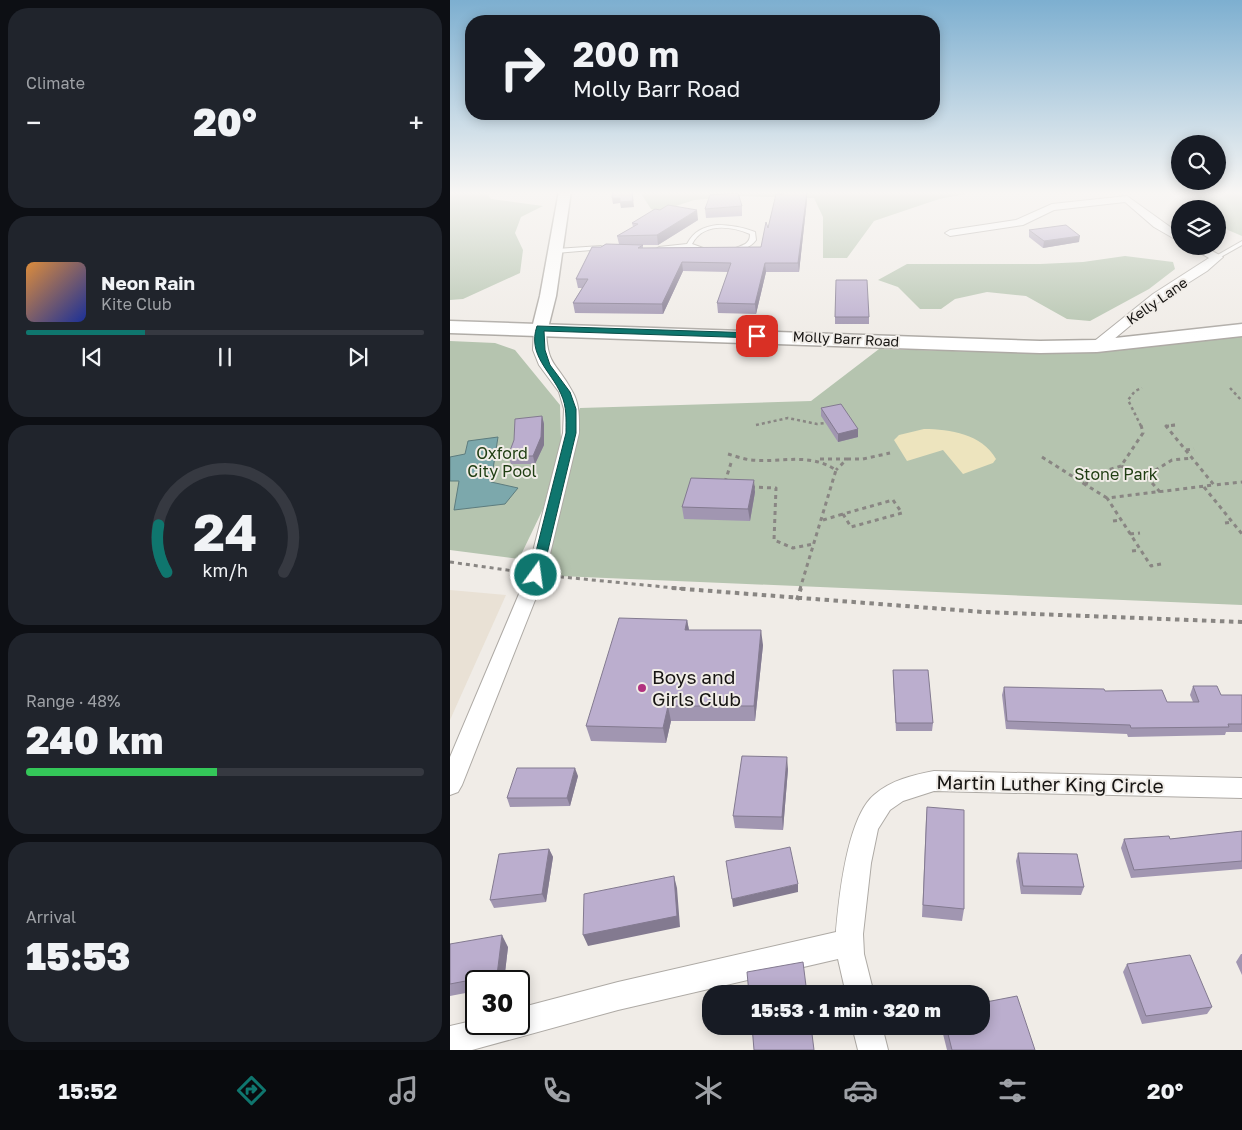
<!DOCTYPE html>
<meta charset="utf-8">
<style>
:root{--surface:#171b24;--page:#20242c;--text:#f1f3f6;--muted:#9ea1a6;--line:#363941;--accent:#0f766e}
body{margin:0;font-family:"Golos Text",sans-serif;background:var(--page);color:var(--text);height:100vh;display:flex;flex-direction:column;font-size:19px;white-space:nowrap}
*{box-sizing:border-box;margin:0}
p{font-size:16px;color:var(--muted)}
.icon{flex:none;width:28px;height:28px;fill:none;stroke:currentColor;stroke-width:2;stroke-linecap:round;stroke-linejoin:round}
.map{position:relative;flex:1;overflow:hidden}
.sheet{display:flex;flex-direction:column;gap:8px;padding:8px;background:#0d0f14;width:450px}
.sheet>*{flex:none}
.hud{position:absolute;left:15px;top:15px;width:475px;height:105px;border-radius:20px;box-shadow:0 2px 12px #0003;background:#171b24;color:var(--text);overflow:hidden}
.controls{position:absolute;left:721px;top:135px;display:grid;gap:10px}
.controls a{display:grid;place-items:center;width:55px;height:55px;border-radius:50%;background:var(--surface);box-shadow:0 2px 12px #0003;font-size:25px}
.speed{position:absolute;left:15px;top:970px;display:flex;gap:10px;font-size:25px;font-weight:700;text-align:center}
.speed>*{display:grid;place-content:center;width:65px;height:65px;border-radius:50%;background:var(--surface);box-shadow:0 2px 12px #0003;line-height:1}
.speed .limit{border:2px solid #111;border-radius:8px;background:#fff;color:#111}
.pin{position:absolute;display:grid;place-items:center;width:42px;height:42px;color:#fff;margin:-21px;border-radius:10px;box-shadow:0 2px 8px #0006}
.me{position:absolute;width:55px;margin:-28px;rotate:14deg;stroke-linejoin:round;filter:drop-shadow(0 0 4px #0008)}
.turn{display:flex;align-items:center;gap:18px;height:105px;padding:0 25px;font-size:22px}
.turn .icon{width:65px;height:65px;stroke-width:2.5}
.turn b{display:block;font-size:35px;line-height:42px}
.big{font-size:38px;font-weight:800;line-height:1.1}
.sheet .tile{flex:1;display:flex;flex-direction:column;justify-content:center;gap:8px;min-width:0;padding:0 18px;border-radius:20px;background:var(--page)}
.sheet .dial{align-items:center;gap:0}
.dial svg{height:130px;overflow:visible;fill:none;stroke:var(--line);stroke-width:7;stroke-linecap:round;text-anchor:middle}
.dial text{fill:var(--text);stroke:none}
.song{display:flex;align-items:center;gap:15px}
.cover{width:60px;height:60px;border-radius:8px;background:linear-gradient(135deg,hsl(30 70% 55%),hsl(230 70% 35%))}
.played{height:5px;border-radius:2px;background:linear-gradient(90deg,var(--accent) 30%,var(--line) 30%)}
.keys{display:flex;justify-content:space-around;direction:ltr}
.heat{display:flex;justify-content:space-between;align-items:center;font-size:28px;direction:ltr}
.charge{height:8px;border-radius:4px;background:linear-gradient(90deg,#34c759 48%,var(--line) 0)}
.trip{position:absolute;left:252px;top:985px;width:288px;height:50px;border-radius:20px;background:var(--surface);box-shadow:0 2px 12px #0003;font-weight:800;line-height:50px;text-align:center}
.tabs{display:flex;height:80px;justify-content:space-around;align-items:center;background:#090b0e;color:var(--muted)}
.tabs .icon{width:35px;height:35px}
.tabs .on{color:var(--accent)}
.tabs b{font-size:22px;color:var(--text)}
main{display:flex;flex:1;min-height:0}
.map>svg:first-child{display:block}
.built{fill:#e9e1d5}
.green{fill:#b5c4af}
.sand{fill:#ede4be}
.water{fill:#7ca8ac;stroke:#5d7c7e}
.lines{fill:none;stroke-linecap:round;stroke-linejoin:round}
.service-casing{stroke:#aeaaa5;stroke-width:2}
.minor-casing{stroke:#aeaaa5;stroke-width:2}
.tertiary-casing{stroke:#aeaaa5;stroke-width:3}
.secondary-casing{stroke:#aeaaa5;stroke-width:3}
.path-far2{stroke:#898683;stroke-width:2.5;stroke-dasharray:3 3;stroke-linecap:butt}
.path-far1{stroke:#898683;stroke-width:3;stroke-dasharray:4 4;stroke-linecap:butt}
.path{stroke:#898683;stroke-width:4;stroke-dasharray:4.5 4.5;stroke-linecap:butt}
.service{fill:#fff;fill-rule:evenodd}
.minor{fill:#fff;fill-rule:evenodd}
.tertiary{fill:#fff;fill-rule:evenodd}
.secondary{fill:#fff;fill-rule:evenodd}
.wall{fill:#a196b1}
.shaded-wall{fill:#837a90}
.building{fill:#bbaece;stroke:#837a90}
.route{fill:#0f766e;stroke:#0a4d48}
.poi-dot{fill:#b1317f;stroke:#f0ece7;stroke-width:2}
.labels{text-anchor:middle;stroke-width:4;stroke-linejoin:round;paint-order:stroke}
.far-street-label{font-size:14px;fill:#161412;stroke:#f0ece7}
.park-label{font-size:16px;fill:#203e13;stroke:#f0ece7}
.near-poi-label{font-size:19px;fill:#161412;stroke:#f0ece7;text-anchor:start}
.near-street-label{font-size:19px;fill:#161412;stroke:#f0ece7}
</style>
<main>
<section class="sheet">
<div class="tile"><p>Climate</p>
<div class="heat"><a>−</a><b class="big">20°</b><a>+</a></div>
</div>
<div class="tile">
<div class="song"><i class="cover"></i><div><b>Neon Rain</b><p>Kite Club</p></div></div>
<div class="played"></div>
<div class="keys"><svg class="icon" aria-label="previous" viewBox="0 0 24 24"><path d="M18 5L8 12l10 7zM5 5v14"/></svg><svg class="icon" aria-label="pause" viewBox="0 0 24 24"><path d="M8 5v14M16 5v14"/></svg><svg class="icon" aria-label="next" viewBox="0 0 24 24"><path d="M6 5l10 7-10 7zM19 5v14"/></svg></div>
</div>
<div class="tile dial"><svg viewBox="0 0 100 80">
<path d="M14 69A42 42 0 1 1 86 69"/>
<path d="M14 69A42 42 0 0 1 9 40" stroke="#0f766e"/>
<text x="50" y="56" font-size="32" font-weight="700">24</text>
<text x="50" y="72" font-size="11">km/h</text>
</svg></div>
<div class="tile"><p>Range · 48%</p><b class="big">240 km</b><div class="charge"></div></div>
<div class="tile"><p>Arrival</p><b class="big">15:53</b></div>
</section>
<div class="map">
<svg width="792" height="1050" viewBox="0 0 792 1050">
<rect width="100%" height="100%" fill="#f0ece7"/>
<path class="built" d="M0 590 56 595 0 720Z"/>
<path class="green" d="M0 191H35L41 199 93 206 71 217 65 233 73 250 70 273 13 299 0 300Z
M195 191H532L489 199 424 221 397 258H373V217L364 198 286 196 244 200 208 212 201 209 192 195Z
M744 191H792V236L771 227 768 223V209H755Z
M675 256 723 262 725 269 699 289 640 321 617 319 576 296 537 292 505 299 491 309H470L448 287 428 280 457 264H590L633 262Z
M792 331V605L86 575 121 433 130 408 361 401 429 349 619 354Z
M0 341 45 343 65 350 110 405 111 441 93 509 69 559 0 550Z"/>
<path class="sand" d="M474 429C500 429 532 434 546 459L543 463 513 474 493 450 457 461 444 440 449 435Z"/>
<path class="water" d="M48 437 41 482 68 488 55 504 4 510 9 481H0V457L15 454 18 441Z"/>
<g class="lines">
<g class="service-casing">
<path id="service" d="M267 225C280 225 292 227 305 232L306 240C301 247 291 251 283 251V249C292 245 300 245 300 234 281 226 253 222 242 244L256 249V251L239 247 209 251 206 249 209 247 237 244C244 231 253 227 267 225Z
M792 241V245L769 258 764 257Z
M151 246 154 248 153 249 106 253 103 251 106 249Z"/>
</g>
<g class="minor-casing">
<path id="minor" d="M677 196 730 234V242L704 227 675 202 604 210 573 225 500 236 495 233 500 230 566 220 602 204Z
M738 246H753L773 257 757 271 711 300 652 349H642L640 346 642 343 703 294 759 258Z
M90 324 96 328C97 367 106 361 122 391 130 404 129 419 129 433L95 575 12 785 8 792 0 795V757L77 575 113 433 114 409 109 392 89 365 83 350 84 328Z
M484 771 792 778V798L484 791 453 801 440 810 428 829 421 863 413 934 414 954 424 994H396L388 959 168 1010 22 1050H0V1026L26 1020V1024H69V1008L168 982 386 932C389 897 397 818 424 795 441 780 463 775 484 771Z
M402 1026H432L438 1050H408Z"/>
</g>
<g class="tertiary-casing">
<path id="tertiary" d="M109 191H121L106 296 98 328 96 332H84L82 328 90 296Z"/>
</g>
<g class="secondary-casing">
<path id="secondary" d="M0 321 590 341 647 340 792 324V336L647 352 590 353 0 333Z"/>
</g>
<path class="path-far2" d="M780 388 792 401
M306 425 338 418 367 424 376 423
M691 426 678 400 685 391 692 388
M716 426 725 425"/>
<path class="path-far1" d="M691 425 693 433 671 466 696 476
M725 425 716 426 764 485 792 482
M736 450 744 449
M278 454C285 456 293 459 301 460 331 463 359 452 386 470L350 589
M592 457 636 485
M370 459H397L386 470
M397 459H413L440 453
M275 482 281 463
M301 487 326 488 324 540 343 548 364 544
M754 487 792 534
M710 492 696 476 722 460 742 458
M657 498 636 485 639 476 671 466
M443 500 452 513 401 527 393 514Z
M373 520 393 514
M663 521 671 520
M775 523 782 522
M680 534 690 533
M682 551 690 550
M0 562 71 572
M711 564 701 566 657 498 764 485
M102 576 235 589"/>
<path class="path" d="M222 588 533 612 792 622
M347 600 351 588"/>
<use href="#service" class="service"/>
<use href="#minor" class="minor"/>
<use href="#tertiary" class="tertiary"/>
<use href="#secondary" class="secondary"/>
</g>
<path class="wall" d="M608 191H646L645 192 612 194Z
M357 200 349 272H316L306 314 268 313 267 303 278 272 233 271 213 314 125 313 123 303 132 288H128L126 279 151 247 169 244 167 236 183 227 182 223 248 220 208 245H193V248L311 247 318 228Z
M292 206V216L256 218 255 209Z
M579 230 629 242 593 248 579 237Z
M385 317H419V324H385Z
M371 408 408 437 388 442 371 416Z
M92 416 94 424V445L85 464H61L58 456Z
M305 492 300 521 234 519 232 507Z
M237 620 239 630 313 645 305 721H221L216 743 141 741 136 726Z
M443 670 483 723 482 731H446L443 678Z
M743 686 771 695H792V732H776L775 735 678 737 677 734 556 729 552 695 554 687 655 691 717 702H743L740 695Z
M338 769 333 830 285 828 283 816Z
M128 776 120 806 60 807 57 798Z
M477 807 514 909 512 921 472 917 476 819Z
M792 831V869L681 878 671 848 674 839H720Z
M99 849 103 857 96 902 44 908 40 900Z
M568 853 634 887 631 895 571 894 566 861Z
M0 944 58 947 54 981H26V991L0 996Z
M791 954H792V975L786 962Z
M677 964 762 1007 757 1014 692 1024 673 972Z
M491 1026H531L585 1050H497Z"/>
<path class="shaded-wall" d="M182 191 184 207 171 208 170 203 163 204 162 198H170Z
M357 192V200L349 272 348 263Z
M247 210 248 220 208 245 207 235Z
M630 236 629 242 593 248 594 241Z
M232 262 233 271 213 314 212 304Z
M315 263 316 272 306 314 305 304Z
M92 416 94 424V445L85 464 83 456Z
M408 429V437L388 442V434Z
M304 480 305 492 300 521 298 509Z
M237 620 240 635 235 630Z
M311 630 313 645 305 721 304 706Z
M218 706 221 721 216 743 213 728Z
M337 757 338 769 333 830 332 817Z
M125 768 128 776 120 806 117 798Z
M99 849 103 857 96 902 92 894Z
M224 876 227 888 230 927 138 946 133 935Z
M348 884V892L283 907 282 899Z
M52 935 58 947 54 981H51L47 975Z"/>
<path class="building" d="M162 191H182L183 201 170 202V198H162Z
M334 192H357L348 263H315L305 304 267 303 281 263 232 262 212 304 123 303 138 279H126L142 247H151L156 244 193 245 188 248 311 247 316 222 318 228 326 194H334Z
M288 193 292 206 255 209 260 195Z
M218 205 247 210 207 235 167 236 188 224 182 223 205 209 210 210Z
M616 225 630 236 594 241 579 230Z
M386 280H417L419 317H385Z
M391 404 408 429 388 434 371 408Z
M92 416 91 437 83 456H58L64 440 65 419Z
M241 478 304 480 298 509 232 507Z
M169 618 237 620 235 630H311L304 706H218L213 728 136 726Z
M443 670H478L483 723H446Z
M743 686H767L771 695H792V724H778L779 727 681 728 680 725 557 721 554 687 654 689 655 691 712 690 717 702H749Z
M292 756 337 757 332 817 283 816Z
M67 768H125L117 798H57Z
M477 807 514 810V909L473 905Z
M792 831V861L684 870 674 839 719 836 720 839Z
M340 847 348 884 282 899 276 861Z
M99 849 92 894 40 900 49 854Z
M568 853 627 854 634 887 573 886Z
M224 876 227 916 133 935 134 894Z
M52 935 47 975 0 984V944Z
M740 955 762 1007 696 1016 677 964Z
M353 962 357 994H299L297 972Z
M567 996 585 1050H502L496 1026H531V1003Z
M302 1026H361L364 1050H304Z"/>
<linearGradient id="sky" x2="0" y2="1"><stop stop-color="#7dafd0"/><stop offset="0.57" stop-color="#f8f6f4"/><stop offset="1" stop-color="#f8f6f4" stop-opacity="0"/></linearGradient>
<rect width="792" height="338" fill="url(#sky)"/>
<path class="route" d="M87 326 307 333 311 336 307 338 94 331 95 350 100 365 120 392 126 409V433L92 575 86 579 80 575 116 433C116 419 117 407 111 394 101 371 77 355 87 326Z"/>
<circle class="poi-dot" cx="192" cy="688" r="5"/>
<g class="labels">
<g class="far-street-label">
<text transform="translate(707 301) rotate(-35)" y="5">Kelly Lane</text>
<text transform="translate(396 339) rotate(3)" y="5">Molly Barr Road</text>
</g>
<g class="park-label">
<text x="52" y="459">Oxford<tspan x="52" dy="18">City Pool</tspan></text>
<text x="666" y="480">Stone Park</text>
</g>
<g class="near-poi-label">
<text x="202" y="684">Boys and<tspan x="202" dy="22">Girls Club</tspan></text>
</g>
<g class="near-street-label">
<text transform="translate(600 784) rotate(1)" y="7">Martin Luther King Circle</text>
</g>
</g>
</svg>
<div class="controls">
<a><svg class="icon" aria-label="search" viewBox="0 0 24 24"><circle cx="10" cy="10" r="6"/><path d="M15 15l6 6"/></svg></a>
<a><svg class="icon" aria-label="layers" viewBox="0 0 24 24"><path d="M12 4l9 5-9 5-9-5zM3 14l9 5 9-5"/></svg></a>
</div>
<div class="speed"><div class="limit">30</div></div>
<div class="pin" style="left:307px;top:336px;background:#d93025"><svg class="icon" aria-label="arrive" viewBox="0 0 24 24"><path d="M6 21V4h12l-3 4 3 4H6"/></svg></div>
<svg class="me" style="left:86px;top:575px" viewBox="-20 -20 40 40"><circle r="17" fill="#0f766e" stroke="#fff" stroke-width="3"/><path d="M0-11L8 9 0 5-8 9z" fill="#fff"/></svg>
<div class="trip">15:53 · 1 min · 320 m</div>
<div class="hud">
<div class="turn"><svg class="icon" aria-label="right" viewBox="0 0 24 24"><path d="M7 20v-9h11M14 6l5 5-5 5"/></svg><div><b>200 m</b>Molly Barr Road</div></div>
</div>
</div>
</main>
<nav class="tabs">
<b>15:52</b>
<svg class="icon on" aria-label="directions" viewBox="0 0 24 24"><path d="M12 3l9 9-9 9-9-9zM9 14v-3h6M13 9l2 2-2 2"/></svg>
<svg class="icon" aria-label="music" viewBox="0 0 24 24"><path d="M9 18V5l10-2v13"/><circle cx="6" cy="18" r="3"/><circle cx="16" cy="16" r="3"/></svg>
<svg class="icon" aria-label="phone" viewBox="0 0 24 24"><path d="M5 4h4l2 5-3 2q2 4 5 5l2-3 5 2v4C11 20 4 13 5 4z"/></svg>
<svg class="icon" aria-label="climate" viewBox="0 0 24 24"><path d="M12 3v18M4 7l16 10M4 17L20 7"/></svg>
<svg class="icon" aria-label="car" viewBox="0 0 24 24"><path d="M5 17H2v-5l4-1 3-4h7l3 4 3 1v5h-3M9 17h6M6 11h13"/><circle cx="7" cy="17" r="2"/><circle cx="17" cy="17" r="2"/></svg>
<svg class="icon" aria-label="filters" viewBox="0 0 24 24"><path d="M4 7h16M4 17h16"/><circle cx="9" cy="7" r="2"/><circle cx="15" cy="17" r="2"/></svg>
<b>20°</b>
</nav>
